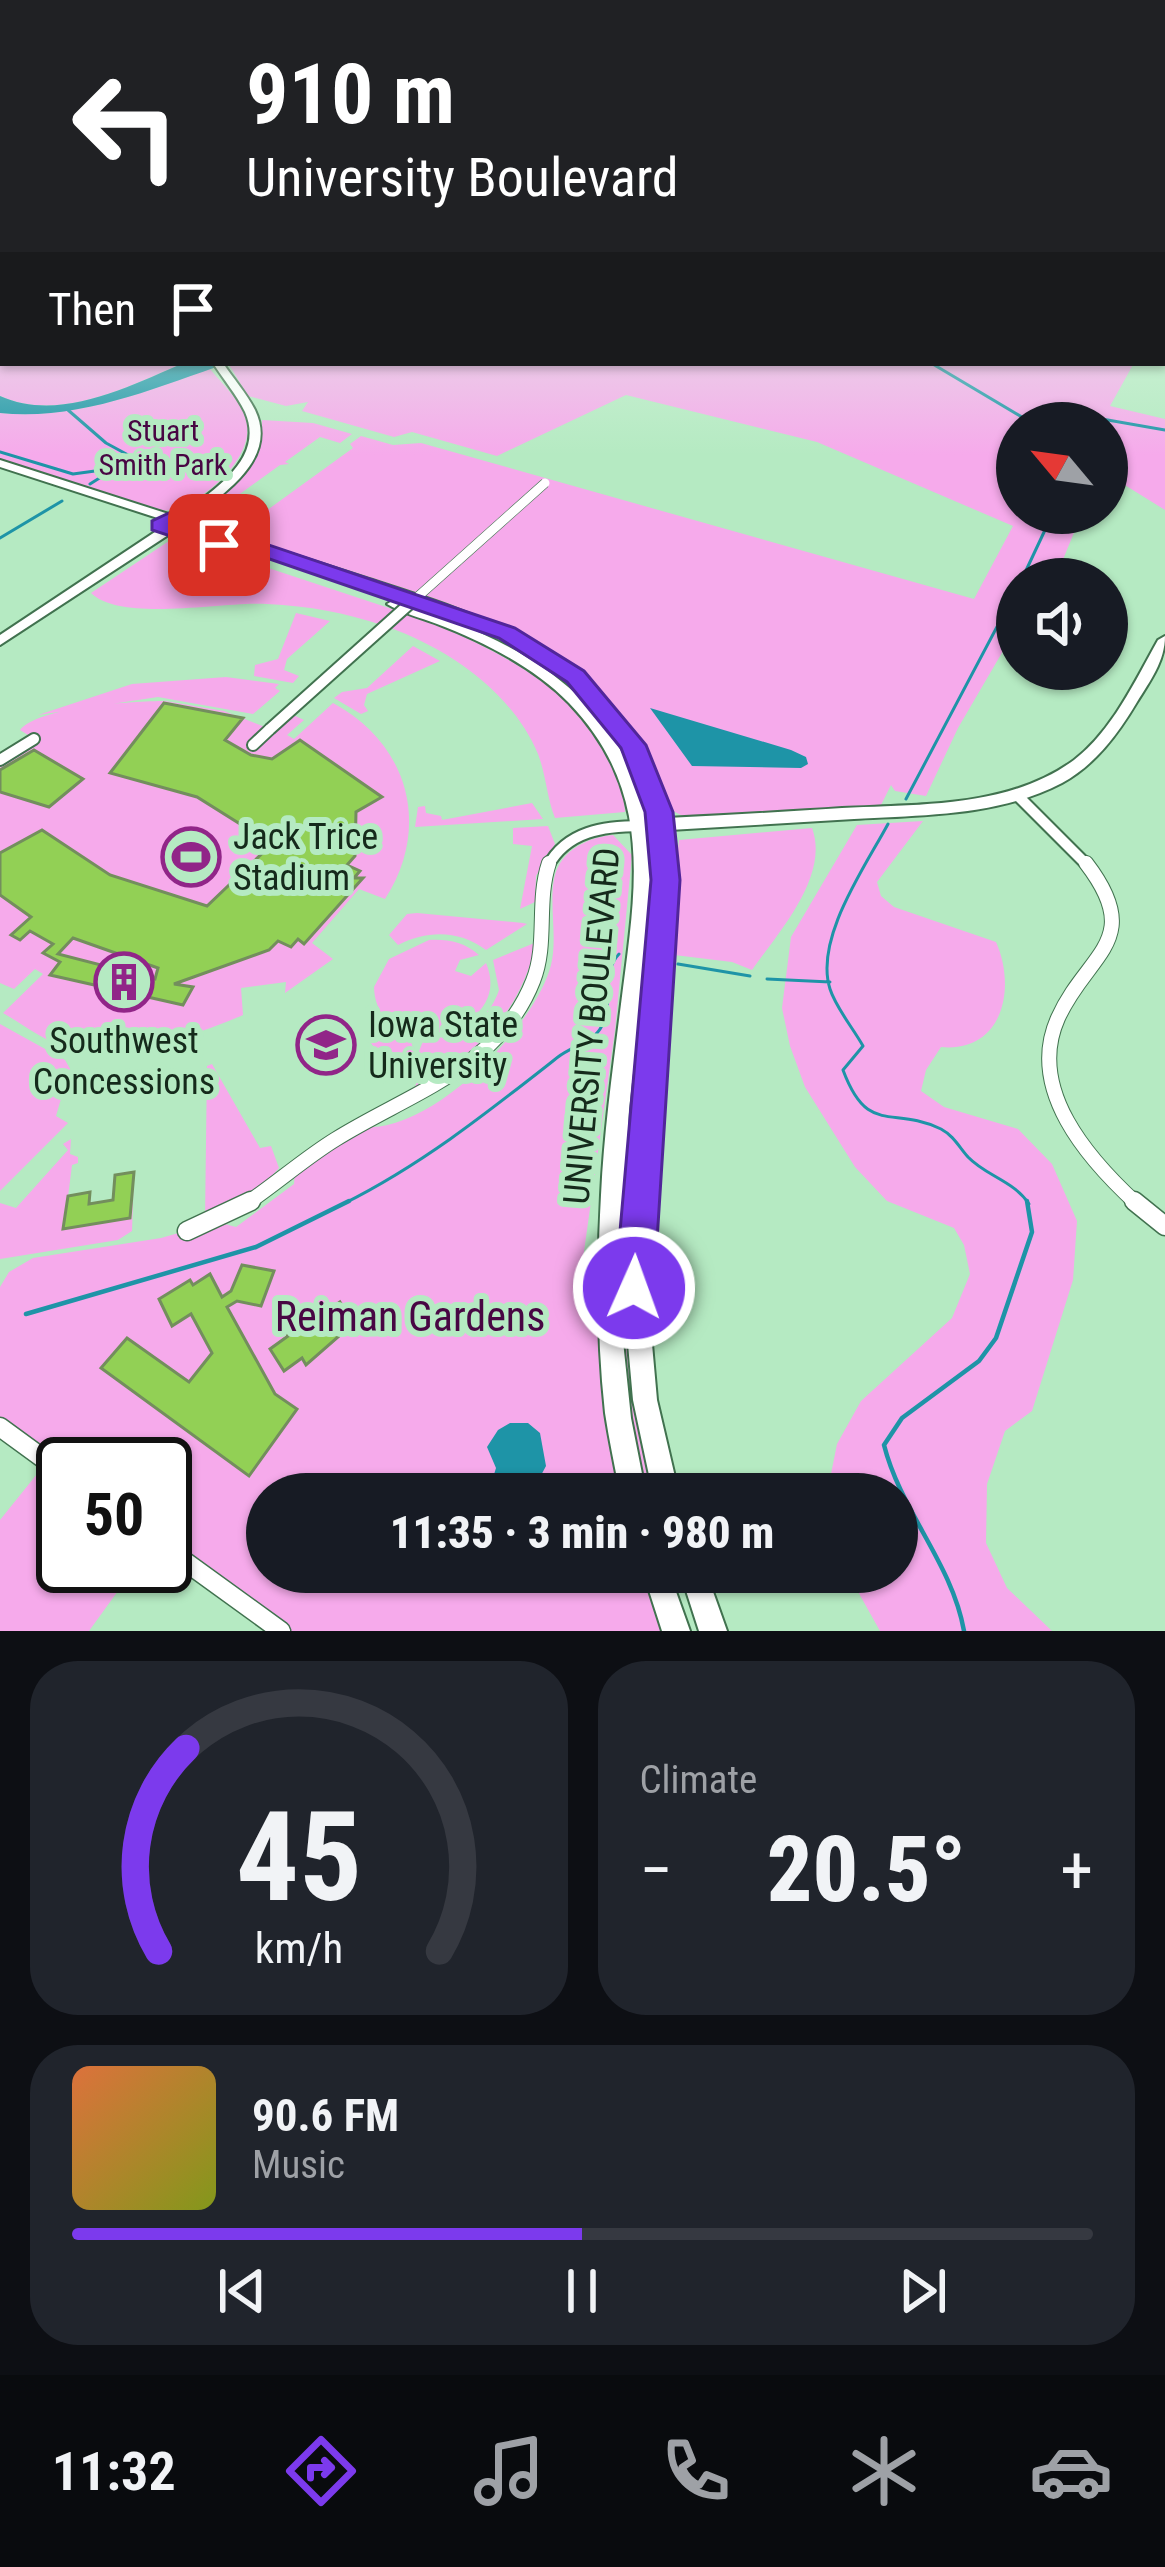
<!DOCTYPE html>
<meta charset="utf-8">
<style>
:root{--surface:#171b24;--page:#20242c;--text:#f1f3f6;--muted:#9ea1a6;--line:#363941;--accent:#7c3aed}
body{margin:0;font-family:"Roboto Condensed",sans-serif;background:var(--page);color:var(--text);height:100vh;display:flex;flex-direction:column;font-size:45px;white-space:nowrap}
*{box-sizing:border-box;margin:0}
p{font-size:39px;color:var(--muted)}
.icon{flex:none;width:66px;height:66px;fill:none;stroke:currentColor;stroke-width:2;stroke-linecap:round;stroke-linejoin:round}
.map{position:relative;height:1631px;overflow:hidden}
.side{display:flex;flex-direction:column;gap:30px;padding:30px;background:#0d0f14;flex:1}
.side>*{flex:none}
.hud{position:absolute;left:0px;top:0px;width:1167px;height:366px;box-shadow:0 3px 9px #0004;background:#202124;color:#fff;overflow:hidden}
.needle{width:78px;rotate:299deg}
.tools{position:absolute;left:996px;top:402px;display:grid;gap:24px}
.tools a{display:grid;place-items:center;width:132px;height:132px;border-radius:50%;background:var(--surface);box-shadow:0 3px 9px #0004;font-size:60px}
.speed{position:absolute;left:36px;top:1437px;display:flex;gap:24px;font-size:60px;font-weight:700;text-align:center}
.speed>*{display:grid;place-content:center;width:156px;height:156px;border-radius:50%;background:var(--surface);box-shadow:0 3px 9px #0004;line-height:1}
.speed .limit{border:6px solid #111;border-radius:18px;background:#fff;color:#111}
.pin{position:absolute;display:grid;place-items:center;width:102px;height:102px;color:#fff;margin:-51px;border-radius:24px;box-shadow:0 6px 18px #0006}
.me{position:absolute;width:132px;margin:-66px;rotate:2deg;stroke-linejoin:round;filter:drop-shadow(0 0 9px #0008)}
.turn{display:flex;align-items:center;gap:42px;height:252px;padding:0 48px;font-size:54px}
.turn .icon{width:156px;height:156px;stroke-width:2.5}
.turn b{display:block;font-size:84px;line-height:102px}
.then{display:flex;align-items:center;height:114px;padding:0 48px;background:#0003;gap:24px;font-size:45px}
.big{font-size:90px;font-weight:800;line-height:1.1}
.side .card{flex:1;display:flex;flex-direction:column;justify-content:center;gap:18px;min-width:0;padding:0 42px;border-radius:48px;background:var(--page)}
.side .dial{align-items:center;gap:0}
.dial svg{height:312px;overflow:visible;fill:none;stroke:var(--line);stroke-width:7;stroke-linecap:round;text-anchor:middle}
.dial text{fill:var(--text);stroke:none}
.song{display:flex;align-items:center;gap:36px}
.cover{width:144px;height:144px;border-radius:18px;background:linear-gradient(135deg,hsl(20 70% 55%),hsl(70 70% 35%))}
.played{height:12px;border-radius:6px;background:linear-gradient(90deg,var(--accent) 50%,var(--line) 50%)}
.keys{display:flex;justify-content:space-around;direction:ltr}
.heat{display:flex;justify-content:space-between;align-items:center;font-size:66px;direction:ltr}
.side .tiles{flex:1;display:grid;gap:30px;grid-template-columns:1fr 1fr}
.card:last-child{grid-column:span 2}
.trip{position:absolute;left:246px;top:1473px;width:672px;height:120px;border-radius:60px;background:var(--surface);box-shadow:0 3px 9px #0004;font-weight:800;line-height:120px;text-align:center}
.menu{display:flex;height:192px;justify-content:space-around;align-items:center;background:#090b0e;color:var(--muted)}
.menu .icon{width:84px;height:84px}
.menu .active{color:var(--accent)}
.menu b{font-size:54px;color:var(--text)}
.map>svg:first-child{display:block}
.green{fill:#f6aaeb}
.water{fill:#1e94a7}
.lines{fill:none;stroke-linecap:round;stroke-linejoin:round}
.stream-far1{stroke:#1e94a7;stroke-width:3}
.stream{stroke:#1e94a7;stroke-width:4.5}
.building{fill:#92d055;stroke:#738e5d;stroke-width:3;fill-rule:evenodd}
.street-far2-casing{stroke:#41724f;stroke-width:14}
.street-far1-casing{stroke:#41724f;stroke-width:16}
.street-casing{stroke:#41724f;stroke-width:21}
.secondary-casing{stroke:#41724f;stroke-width:4}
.street-far2{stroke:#fff;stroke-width:10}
.street-far1{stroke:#fff;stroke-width:14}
.street{stroke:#fff;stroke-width:18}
.secondary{fill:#fff;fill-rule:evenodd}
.street-bridge-far1-casing{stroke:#41724f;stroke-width:10;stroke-linecap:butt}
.street-bridge-casing{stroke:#41724f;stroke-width:14;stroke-linecap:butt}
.street-bridge-far1{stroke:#fff;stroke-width:9}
.street-bridge{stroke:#fff;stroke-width:10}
.route{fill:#7c3aed;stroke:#51269a;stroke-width:3}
.labels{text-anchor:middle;stroke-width:12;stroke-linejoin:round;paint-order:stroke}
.far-park-label{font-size:30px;fill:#480643;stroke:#b5eac2}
.poi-label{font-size:36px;fill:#152a1b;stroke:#b5eac2;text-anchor:start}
.street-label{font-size:36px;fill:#152a1b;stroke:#b5eac2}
.near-park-label{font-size:42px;fill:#480643;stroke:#b5eac2}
</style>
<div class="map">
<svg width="1165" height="1631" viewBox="0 0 1165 1631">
<rect width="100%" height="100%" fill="#b5eac2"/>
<path class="green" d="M0 327 3 363H184C129 386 60 423 0 396Z
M228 363H1134L1110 406 1165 419V510L1107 474V423H1017V513H1082L1055 579H1017V627L958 728 926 796 895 791 891 785 881 805 683 816 663 806C590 591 370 604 197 520L199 511C232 487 263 464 262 420L313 423 352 434 340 443 320 437 285 462 289 464 280 465 215 512 216 520 241 529 353 448 350 444 361 436 393 445 421 443 974 599 1013 526 817 442 626 395 497 456 412 432 394 437 302 411 308 402 286 406 248 396Z
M210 369C222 384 243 402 247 424 253 463 193 513 157 511L0 461V413C74 420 141 393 210 369Z
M175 537 398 611 382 625C345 613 310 606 267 604 223 601 122 623 91 593Z
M296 613 330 621 287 659 284 670 299 676 293 683 254 676 255 665 278 659Z
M404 613C492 644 618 704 625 812L555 818C547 798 546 775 538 754 512 692 449 649 388 627Z
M413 646 440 661 367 694 364 705 368 711 361 714 334 698 342 692 367 688Z
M226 677 279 684 275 688 280 691 253 714 158 697 38 715 132 684Z
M165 701 224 711 273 730 291 714 304 720 287 735 294 739 333 703C408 743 432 826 385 899L359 889 312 943 333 959 285 993 286 982 241 988 243 1015C203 1033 112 1063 69 1049 46 1042 24 1025 3 1013L43 974 35 969 14 989 0 983V767L36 740 20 730C38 707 133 701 165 701Z
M532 803 543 819 415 827 418 807 425 806 426 813 441 816 442 820Z
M923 821 877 882 881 896 894 907 996 942C1017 989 1002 1053 941 1047L926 1070 921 1091 944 1107 1018 1129 1052 1164 1077 1221 1073 1280 1032 1411 1005 1431 987 1484 986 1543 1007 1588 1052 1631H880L847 1572H897V1494H827L837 1444 861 1401 952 1318 970 1274 964 1245 954 1228 887 1201 855 1167 805 1087 790 1046 782 1008 791 937 857 825Z
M548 826 555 844 536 876 535 902 520 909 532 846 513 844V828Z
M812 828C830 876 778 933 752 970L732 962 666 954 679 840Z
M613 835 632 855 615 1030 581 1273 606 1286 633 1494H267V1572H656L676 1631H281L165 1545V1464H63L0 1426V1287L9 1272 33 1258 161 1238 217 1222 236 1227 294 1184 295 1170 358 1126C426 1139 535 1028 551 965 559 934 545 890 559 865 570 846 592 837 613 835Z
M654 879 628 1236 655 1494H641L628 1433 615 1253 646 913Z
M417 913 523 923 527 924 486 950C459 930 428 930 398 945L389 935 407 914Z
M429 940C448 939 464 942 479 955L460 960 455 971 471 976 486 963C517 1035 376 1066 374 987L389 959Z
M537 942C516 1022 478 1049 412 1093L423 1069 419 1051 424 1039C458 1039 488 1023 499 990L493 960Z
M0 1024 65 1060 77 1081 65 1085 56 1116 68 1123 0 1191Z
M387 1026 410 1037 417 1065 407 1079 397 1081 367 1037Z
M212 1064 260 1148 271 1146 279 1168 255 1194 205 1219 207 1066Z
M71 1139 70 1154 78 1157V1163L72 1165 64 1229 130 1218 134 1172 132 1231 118 1240 0 1259V1203L16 1208 68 1150 63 1144Z
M37 1474 63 1493V1566H136L89 1631H0V1520Z"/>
<path class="water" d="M184 363H228C154 388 80 421 0 413V396C60 423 129 386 184 363Z
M650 708 791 750 806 757 808 764 801 768 692 766Z
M510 1423H528L540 1433 546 1466 531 1494H488L496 1468 487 1447 498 1430Z"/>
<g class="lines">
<path class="stream-far1" d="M931 363 1032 423
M68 410 106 443 130 456 125 463
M1026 420 1062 412 1165 430
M0 452 73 474 117 468
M90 484 109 472
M0 538 62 501
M1022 579 1053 513
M906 799 1017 589
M888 824C865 867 814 939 830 989 836 1008 853 1028 863 1046L843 1070C868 1137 892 1105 941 1129 954 1136 959 1147 968 1157 986 1176 1014 1181 1029 1204
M678 964 750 976
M767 979 830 982
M343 1204C423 1164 488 1112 558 1057 569 1048 588 1043 597 1033 617 1011 599 974 619 954"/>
<path class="stream" d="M26 1314 256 1247 349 1201
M964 1631C952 1563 901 1512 884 1445L902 1418 979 1361 996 1338 1032 1232 1027 1201"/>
</g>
<path class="building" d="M164 703 243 718 225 740 251 755 272 759 300 740 382 797 356 812 355 856 347 865 360 871 354 878H363L304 944 298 939 291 947 278 941 269 950 174 984 193 987 183 1005 50 975 60 962 43 953 53 944 30 931 20 940 11 935 31 917 0 895V853L42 830 110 875 207 906 272 844 197 797 110 773ZM73 938 158 968 155 979 58 954Z
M34 750 83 779 49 807 0 792V770Z
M134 1172 130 1218 63 1229 68 1196 90 1192 89 1204 113 1200 115 1175Z
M242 1265 274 1271 261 1306 237 1301 227 1307 275 1394 297 1409 249 1476 101 1368 127 1338 189 1382 212 1353 191 1314 172 1326 159 1299 190 1280 193 1285 210 1274 222 1297 231 1291Z
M340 1302 354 1323 306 1365 302 1358 284 1371 270 1349 288 1336 285 1331 314 1310 318 1318Z"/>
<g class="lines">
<g class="street-far2-casing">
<path id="street-far2" d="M253 745 270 729
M0 760 34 739
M1017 795 1088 866
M548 866C567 831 604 826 641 826"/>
</g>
<g class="street-far1-casing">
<path id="street-far1" d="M1086 863C1146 941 1087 953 1058 1018 1026 1089 1088 1159 1137 1204
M246 1204C277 1183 305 1158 336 1139 408 1094 499 1068 533 981 548 944 536 902 549 863"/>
</g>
<g class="street-casing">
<path id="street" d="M1134 1201 1165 1226
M187 1231 251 1201
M0 1427 63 1473
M165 1547 281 1631"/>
</g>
<g class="secondary-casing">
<path id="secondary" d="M1164 277H1165V283H1164Z
M213 363H223C233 378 247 394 255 410 279 460 222 494 189 521 248 540 307 559 366 578 474 613 580 644 640 750 652 771 663 794 667 818 726 815 784 812 842 808 919 804 1009 808 1074 760 1112 731 1135 681 1158 640L1165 636C1165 661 1150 681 1137 702 1118 734 1095 765 1062 783 999 816 923 815 854 819 793 823 731 826 670 830L673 851 647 1288 657 1400 679 1494H653L633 1400 623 1288 657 851 653 830 648 828 654 880 629 1110 621 1264 623 1341 631 1418 646 1494H620C615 1467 609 1440 605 1413 597 1340 597 1268 601 1195 604 1131 613 1067 621 1004 635 892 656 794 569 703 534 667 484 642 437 624 421 618 402 613 387 604L394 600 399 601C495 635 585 672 631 770 639 786 643 806 648 823L651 820C633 717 545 656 456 616L182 526 0 645V635L170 522 0 467V460L178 517C211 491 266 460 245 412 237 395 223 379 213 363Z
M643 1572H669L690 1631H662Z
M680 1572H706L727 1631H699Z"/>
</g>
<use href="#street-far2" class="street-far2"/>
<use href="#street-far1" class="street-far1"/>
<use href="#street" class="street"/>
<use href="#secondary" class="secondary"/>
<g class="street-bridge-far1-casing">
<path id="street-bridge-far1" d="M413 601 545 483"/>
</g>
<g class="street-bridge-casing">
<path id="street-bridge" d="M270 729 416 598"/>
</g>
<use href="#street-bridge-far1" class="street-bridge-far1"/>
<use href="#street-bridge" class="street-bridge"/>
</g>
<linearGradient id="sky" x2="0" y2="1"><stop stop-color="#57a7ce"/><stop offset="0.5" stop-color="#def6e4"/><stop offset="1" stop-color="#def6e4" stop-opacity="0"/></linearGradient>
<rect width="1165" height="455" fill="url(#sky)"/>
<path class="route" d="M171 512 515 628 584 671 646 745 673 812 680 880 654 1288 648 1301 634 1306 621 1301 615 1288 651 880 645 812 621 748 567 682 499 638 229 545 219 552 152 530V521Z"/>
<defs>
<g id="stadium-ring" transform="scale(3)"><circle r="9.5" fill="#b5eac2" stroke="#912588" stroke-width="1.5"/><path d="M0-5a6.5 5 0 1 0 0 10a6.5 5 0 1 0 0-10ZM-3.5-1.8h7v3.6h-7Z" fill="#912588"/></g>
<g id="building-ring" transform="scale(3)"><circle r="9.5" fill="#b5eac2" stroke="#912588" stroke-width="1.5"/><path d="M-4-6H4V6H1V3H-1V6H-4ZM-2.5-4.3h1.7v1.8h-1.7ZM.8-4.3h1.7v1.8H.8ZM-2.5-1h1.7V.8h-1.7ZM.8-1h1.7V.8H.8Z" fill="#912588"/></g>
<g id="university-ring" transform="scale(3)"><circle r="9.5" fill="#b5eac2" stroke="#912588" stroke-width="1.5"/><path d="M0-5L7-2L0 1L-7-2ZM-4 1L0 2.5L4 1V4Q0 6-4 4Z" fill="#912588"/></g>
</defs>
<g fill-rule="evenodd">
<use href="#stadium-ring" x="191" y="857"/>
<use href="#building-ring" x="124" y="982"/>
<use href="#university-ring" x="326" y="1045"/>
</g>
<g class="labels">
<g class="far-park-label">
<text x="163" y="441">Stuart<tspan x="163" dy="34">Smith Park</tspan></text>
</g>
<g class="poi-label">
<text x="233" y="849">Jack Trice<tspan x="233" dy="41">Stadium</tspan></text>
<text x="368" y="1037">Iowa State<tspan x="368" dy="41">University</tspan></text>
<text x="124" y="1053" text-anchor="middle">Southwest<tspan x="124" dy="41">Concessions</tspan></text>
</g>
<g class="street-label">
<text transform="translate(591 1026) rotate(-85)" y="13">UNIVERSITY BOULEVARD</text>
</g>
<g class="near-park-label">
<text x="410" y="1331">Reiman Gardens</text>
</g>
</g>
</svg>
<div class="tools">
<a><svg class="needle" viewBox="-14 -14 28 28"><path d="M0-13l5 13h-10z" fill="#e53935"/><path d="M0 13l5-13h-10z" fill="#9ea1a6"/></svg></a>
<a><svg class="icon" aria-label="sound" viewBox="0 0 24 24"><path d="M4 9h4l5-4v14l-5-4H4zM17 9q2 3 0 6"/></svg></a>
</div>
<div class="speed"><div class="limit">50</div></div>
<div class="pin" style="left:219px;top:545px;background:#d93025"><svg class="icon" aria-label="arrive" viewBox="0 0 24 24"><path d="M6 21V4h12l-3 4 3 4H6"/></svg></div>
<svg class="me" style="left:634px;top:1288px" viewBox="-20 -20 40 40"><circle r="17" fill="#7c3aed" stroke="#fff" stroke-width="3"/><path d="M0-11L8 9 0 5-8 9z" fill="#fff"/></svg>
<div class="trip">11:35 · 3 min · 980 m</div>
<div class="hud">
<div class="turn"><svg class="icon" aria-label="left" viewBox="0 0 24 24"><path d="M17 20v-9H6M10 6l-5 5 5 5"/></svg><div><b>910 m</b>University Boulevard</div></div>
<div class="then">Then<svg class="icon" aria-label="arrive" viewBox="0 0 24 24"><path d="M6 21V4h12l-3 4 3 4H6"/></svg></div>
</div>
</div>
<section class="side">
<div class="tiles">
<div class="card dial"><svg viewBox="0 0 100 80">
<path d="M14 69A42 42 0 1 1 86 69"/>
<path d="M14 69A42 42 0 0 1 21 17" stroke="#7c3aed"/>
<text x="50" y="56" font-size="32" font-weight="700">45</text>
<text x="50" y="72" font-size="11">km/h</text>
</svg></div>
<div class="card"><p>Climate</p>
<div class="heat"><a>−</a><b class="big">20.5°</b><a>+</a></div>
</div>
<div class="card">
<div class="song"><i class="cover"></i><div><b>90.6 FM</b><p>Music</p></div></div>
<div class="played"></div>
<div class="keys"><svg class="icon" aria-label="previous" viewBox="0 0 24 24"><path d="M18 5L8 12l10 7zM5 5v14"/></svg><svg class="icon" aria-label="pause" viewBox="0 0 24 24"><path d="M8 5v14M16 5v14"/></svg><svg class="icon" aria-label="next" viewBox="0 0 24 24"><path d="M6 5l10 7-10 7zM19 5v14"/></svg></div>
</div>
</div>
</section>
<nav class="menu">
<b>11:32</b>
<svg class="icon active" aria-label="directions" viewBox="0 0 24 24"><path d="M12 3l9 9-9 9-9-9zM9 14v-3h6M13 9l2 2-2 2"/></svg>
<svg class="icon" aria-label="music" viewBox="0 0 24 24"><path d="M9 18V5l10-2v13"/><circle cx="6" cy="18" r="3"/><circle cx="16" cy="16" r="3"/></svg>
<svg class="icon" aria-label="phone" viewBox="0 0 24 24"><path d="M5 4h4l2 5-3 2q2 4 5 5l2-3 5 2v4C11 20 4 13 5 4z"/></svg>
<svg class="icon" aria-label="climate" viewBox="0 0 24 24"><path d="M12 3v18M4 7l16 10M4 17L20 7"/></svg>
<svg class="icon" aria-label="car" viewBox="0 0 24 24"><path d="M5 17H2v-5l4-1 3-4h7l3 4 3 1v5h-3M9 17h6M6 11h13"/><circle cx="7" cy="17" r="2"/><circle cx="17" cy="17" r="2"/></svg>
</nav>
